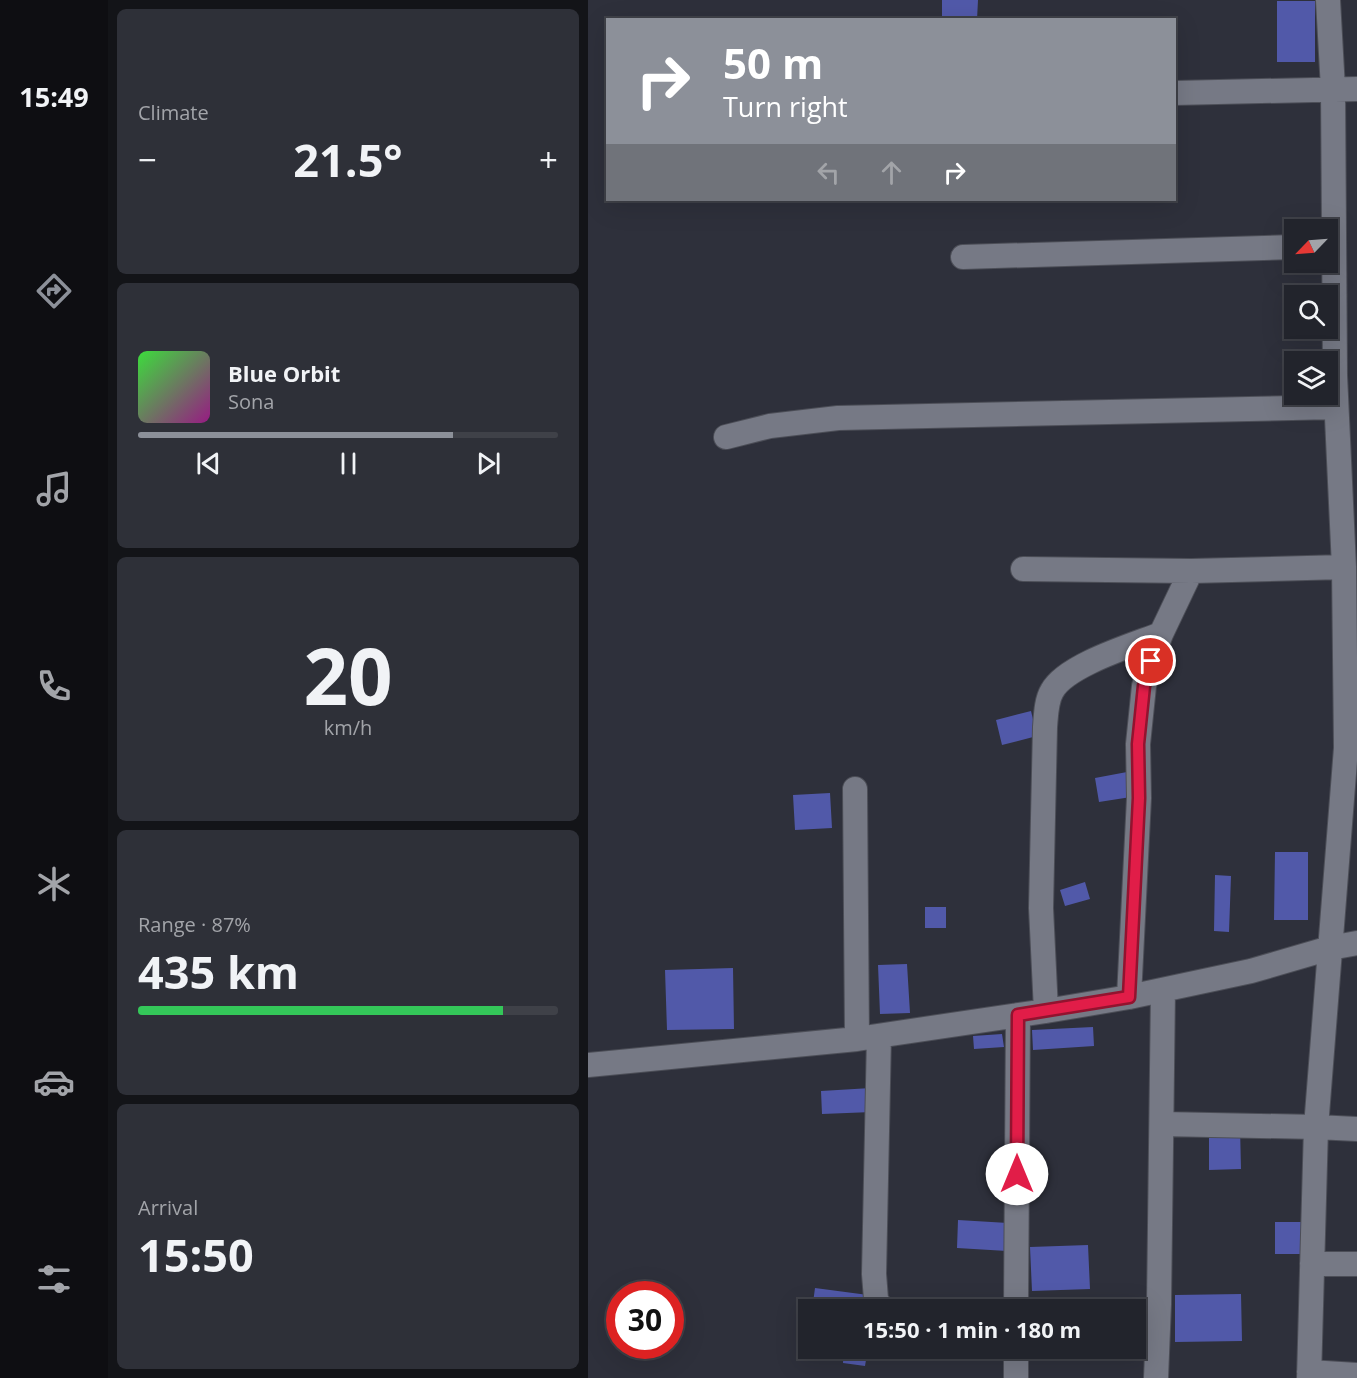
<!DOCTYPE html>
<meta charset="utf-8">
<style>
:root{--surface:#22242c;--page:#2e3038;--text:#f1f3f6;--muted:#a2a4a9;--line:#3f4148;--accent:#8c9099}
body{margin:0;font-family:"Open Sans",sans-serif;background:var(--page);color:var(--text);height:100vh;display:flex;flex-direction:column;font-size:22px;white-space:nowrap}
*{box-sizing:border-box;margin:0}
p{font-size:20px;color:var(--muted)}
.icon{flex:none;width:33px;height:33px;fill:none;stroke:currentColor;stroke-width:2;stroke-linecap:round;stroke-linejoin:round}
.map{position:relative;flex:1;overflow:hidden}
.sheet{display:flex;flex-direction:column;gap:9px;padding:9px;background:#131418;width:480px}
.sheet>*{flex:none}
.banner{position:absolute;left:18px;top:18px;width:570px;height:183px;border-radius:0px;box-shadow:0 6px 24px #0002,0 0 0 2px var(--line);background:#8c9099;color:#fff;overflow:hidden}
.needle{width:39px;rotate:245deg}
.fabs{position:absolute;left:696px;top:219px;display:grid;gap:12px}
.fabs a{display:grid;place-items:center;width:54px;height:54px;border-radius:0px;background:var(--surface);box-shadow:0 6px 24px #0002,0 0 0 2px var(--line);font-size:30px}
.speed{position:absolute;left:18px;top:1281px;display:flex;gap:12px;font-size:30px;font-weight:700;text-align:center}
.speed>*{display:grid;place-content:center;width:78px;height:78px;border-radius:50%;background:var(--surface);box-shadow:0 6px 24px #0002,0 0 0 2px var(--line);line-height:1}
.speed .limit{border:9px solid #d22;background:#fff;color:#111}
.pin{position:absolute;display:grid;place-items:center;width:51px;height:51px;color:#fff;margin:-26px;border:3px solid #fff;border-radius:50%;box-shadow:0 2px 6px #0007}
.me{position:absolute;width:66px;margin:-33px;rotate:0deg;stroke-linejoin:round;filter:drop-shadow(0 0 4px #0008)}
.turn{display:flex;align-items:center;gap:21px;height:126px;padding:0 18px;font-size:27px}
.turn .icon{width:78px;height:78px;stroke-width:2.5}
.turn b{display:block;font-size:42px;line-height:51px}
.lanes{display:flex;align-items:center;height:57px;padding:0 18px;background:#0003;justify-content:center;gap:30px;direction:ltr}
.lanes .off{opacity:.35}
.big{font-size:45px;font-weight:700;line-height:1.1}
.sheet .tile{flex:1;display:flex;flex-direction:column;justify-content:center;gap:9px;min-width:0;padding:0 21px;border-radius:9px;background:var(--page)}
.sheet .dial{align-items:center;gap:0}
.dial b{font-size:78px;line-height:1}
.song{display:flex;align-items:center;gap:18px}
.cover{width:72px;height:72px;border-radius:9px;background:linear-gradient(135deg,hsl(120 70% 55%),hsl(310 70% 35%))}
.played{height:6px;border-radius:3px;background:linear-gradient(90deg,var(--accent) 75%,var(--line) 75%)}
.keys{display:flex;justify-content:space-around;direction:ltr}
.heat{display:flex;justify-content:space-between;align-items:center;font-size:33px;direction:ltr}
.charge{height:9px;border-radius:4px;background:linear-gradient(90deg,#34c759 87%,var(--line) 0)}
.trip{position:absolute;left:210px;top:1299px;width:348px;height:60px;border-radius:0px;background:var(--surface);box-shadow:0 6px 24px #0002,0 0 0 2px var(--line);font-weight:700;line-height:60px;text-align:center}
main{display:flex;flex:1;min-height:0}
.tab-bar{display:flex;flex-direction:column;width:108px;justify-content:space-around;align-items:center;background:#0e0e12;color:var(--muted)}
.tab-bar .icon{width:42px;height:42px}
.tab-bar .selected{color:var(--accent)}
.tab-bar b{font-size:27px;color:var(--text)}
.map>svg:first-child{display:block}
.building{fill:#5159a9}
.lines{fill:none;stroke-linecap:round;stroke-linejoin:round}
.street-casing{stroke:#4c4e57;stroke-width:26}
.street{stroke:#767985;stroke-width:24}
.route-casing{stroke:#92132f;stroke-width:15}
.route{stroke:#e11d48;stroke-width:10}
</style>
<main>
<nav class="tab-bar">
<b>15:49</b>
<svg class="icon selected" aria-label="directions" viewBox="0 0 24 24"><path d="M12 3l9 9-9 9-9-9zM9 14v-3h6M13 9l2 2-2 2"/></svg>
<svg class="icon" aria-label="music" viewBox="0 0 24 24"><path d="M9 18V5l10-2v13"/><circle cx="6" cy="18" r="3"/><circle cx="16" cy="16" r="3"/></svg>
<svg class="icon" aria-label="phone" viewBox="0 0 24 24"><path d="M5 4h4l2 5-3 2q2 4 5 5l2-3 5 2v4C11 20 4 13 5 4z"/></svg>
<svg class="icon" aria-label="climate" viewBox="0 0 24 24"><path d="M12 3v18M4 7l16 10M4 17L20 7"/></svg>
<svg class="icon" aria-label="car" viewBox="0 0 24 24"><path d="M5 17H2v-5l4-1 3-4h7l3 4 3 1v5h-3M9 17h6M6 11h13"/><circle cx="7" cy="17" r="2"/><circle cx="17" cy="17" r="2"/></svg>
<svg class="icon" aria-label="filters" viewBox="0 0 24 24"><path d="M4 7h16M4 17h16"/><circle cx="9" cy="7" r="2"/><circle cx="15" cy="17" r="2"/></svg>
</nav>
<section class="sheet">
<div class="tile"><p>Climate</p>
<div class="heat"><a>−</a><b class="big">21.5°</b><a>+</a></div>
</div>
<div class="tile">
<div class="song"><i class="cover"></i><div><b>Blue Orbit</b><p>Sona</p></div></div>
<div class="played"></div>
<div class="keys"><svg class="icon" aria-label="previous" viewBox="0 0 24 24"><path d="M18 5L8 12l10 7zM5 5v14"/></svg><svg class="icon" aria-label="pause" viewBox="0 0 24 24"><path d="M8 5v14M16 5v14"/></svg><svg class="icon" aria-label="next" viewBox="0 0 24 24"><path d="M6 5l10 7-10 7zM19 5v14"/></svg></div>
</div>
<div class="tile dial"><b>20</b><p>km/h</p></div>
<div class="tile"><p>Range · 87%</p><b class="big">435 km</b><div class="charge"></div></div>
<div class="tile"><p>Arrival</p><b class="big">15:50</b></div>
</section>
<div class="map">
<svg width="769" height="1378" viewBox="0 0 769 1378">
<rect width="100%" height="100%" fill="#2e303b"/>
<path class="building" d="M354 0H390L389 20H354Z
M689 1H727V62H689Z
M443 711 449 736 414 745 408 720Z
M539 772 543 797 511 802 507 778Z
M242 793 244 828 207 830 205 795Z
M687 852H720V920H686Z
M627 875 643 876 641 932 626 931Z
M497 882 502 899 477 906 472 890Z
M337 907H358V928H337Z
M319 964 322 1013 292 1014 290 965Z
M145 968 146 1029 79 1030 77 970Z
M505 1027 506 1046 445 1050 444 1030Z
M414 1034 416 1047 386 1049 385 1036Z
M283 1088 284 1112 234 1114 233 1091Z
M652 1127 653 1169 621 1170V1128Z
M370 1220 420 1223 419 1251 369 1248Z
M687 1222H722L723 1254H687Z
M500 1245 502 1289 444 1291 442 1247Z
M227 1288 280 1295 278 1310H224Z
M653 1294 654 1341 587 1342V1295Z
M256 1348H280L277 1366 255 1363Z"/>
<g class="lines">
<g class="street-casing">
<path id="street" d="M586 93 769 89
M375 257 706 247
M138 437 182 426 250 418 748 407
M435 569 603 571 756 567
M267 789 269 1039
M541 997 551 798 550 744 556 686 563 661 573 634 603 571
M458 1011 453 908 457 727C458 716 458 701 464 691 478 665 545 645 573 634
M291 1036 286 1274 288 1299 294 1310
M0 1065 269 1039 458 1011 541 997 663 971 742 948 769 943
M574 1124 728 1127 769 1129
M724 1264H769
M428 1310 430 1015
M721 1372 769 1375
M428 1378V1348
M568 1378 571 1304 575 990
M721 1378 728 1127 758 748 756 567 747 375 745 89 740 0"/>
</g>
<use href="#street" class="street"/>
</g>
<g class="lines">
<g class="route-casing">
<path id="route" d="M429 1174 430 1015 541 997 551 798 550 744 556 686 563 661"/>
</g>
<use href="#route" class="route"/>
</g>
</svg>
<div class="fabs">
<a><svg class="needle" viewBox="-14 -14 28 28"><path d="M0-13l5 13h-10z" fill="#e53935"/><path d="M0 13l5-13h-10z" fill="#a2a4a9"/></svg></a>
<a><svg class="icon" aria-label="search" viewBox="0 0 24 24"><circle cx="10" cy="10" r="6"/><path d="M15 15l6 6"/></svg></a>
<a><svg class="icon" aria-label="layers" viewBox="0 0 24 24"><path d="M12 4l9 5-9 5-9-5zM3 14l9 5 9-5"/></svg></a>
</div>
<div class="speed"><div class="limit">30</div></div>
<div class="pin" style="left:563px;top:661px;background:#d93025"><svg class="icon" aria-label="arrive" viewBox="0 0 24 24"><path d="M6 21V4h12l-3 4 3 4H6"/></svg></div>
<svg class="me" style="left:429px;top:1174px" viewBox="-20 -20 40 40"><circle r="19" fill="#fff"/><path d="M0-13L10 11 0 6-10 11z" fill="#e11d48"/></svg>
<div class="trip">15:50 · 1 min · 180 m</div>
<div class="banner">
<div class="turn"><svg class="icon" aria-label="right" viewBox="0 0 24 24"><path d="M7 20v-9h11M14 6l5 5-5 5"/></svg><div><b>50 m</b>Turn right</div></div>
<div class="lanes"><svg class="icon off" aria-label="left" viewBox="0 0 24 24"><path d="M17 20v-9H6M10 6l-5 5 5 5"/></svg><svg class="icon off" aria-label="ahead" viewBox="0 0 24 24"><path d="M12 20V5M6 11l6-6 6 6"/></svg><svg class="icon" aria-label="right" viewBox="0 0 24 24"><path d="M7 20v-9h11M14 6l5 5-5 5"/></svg></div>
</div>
</div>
</main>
